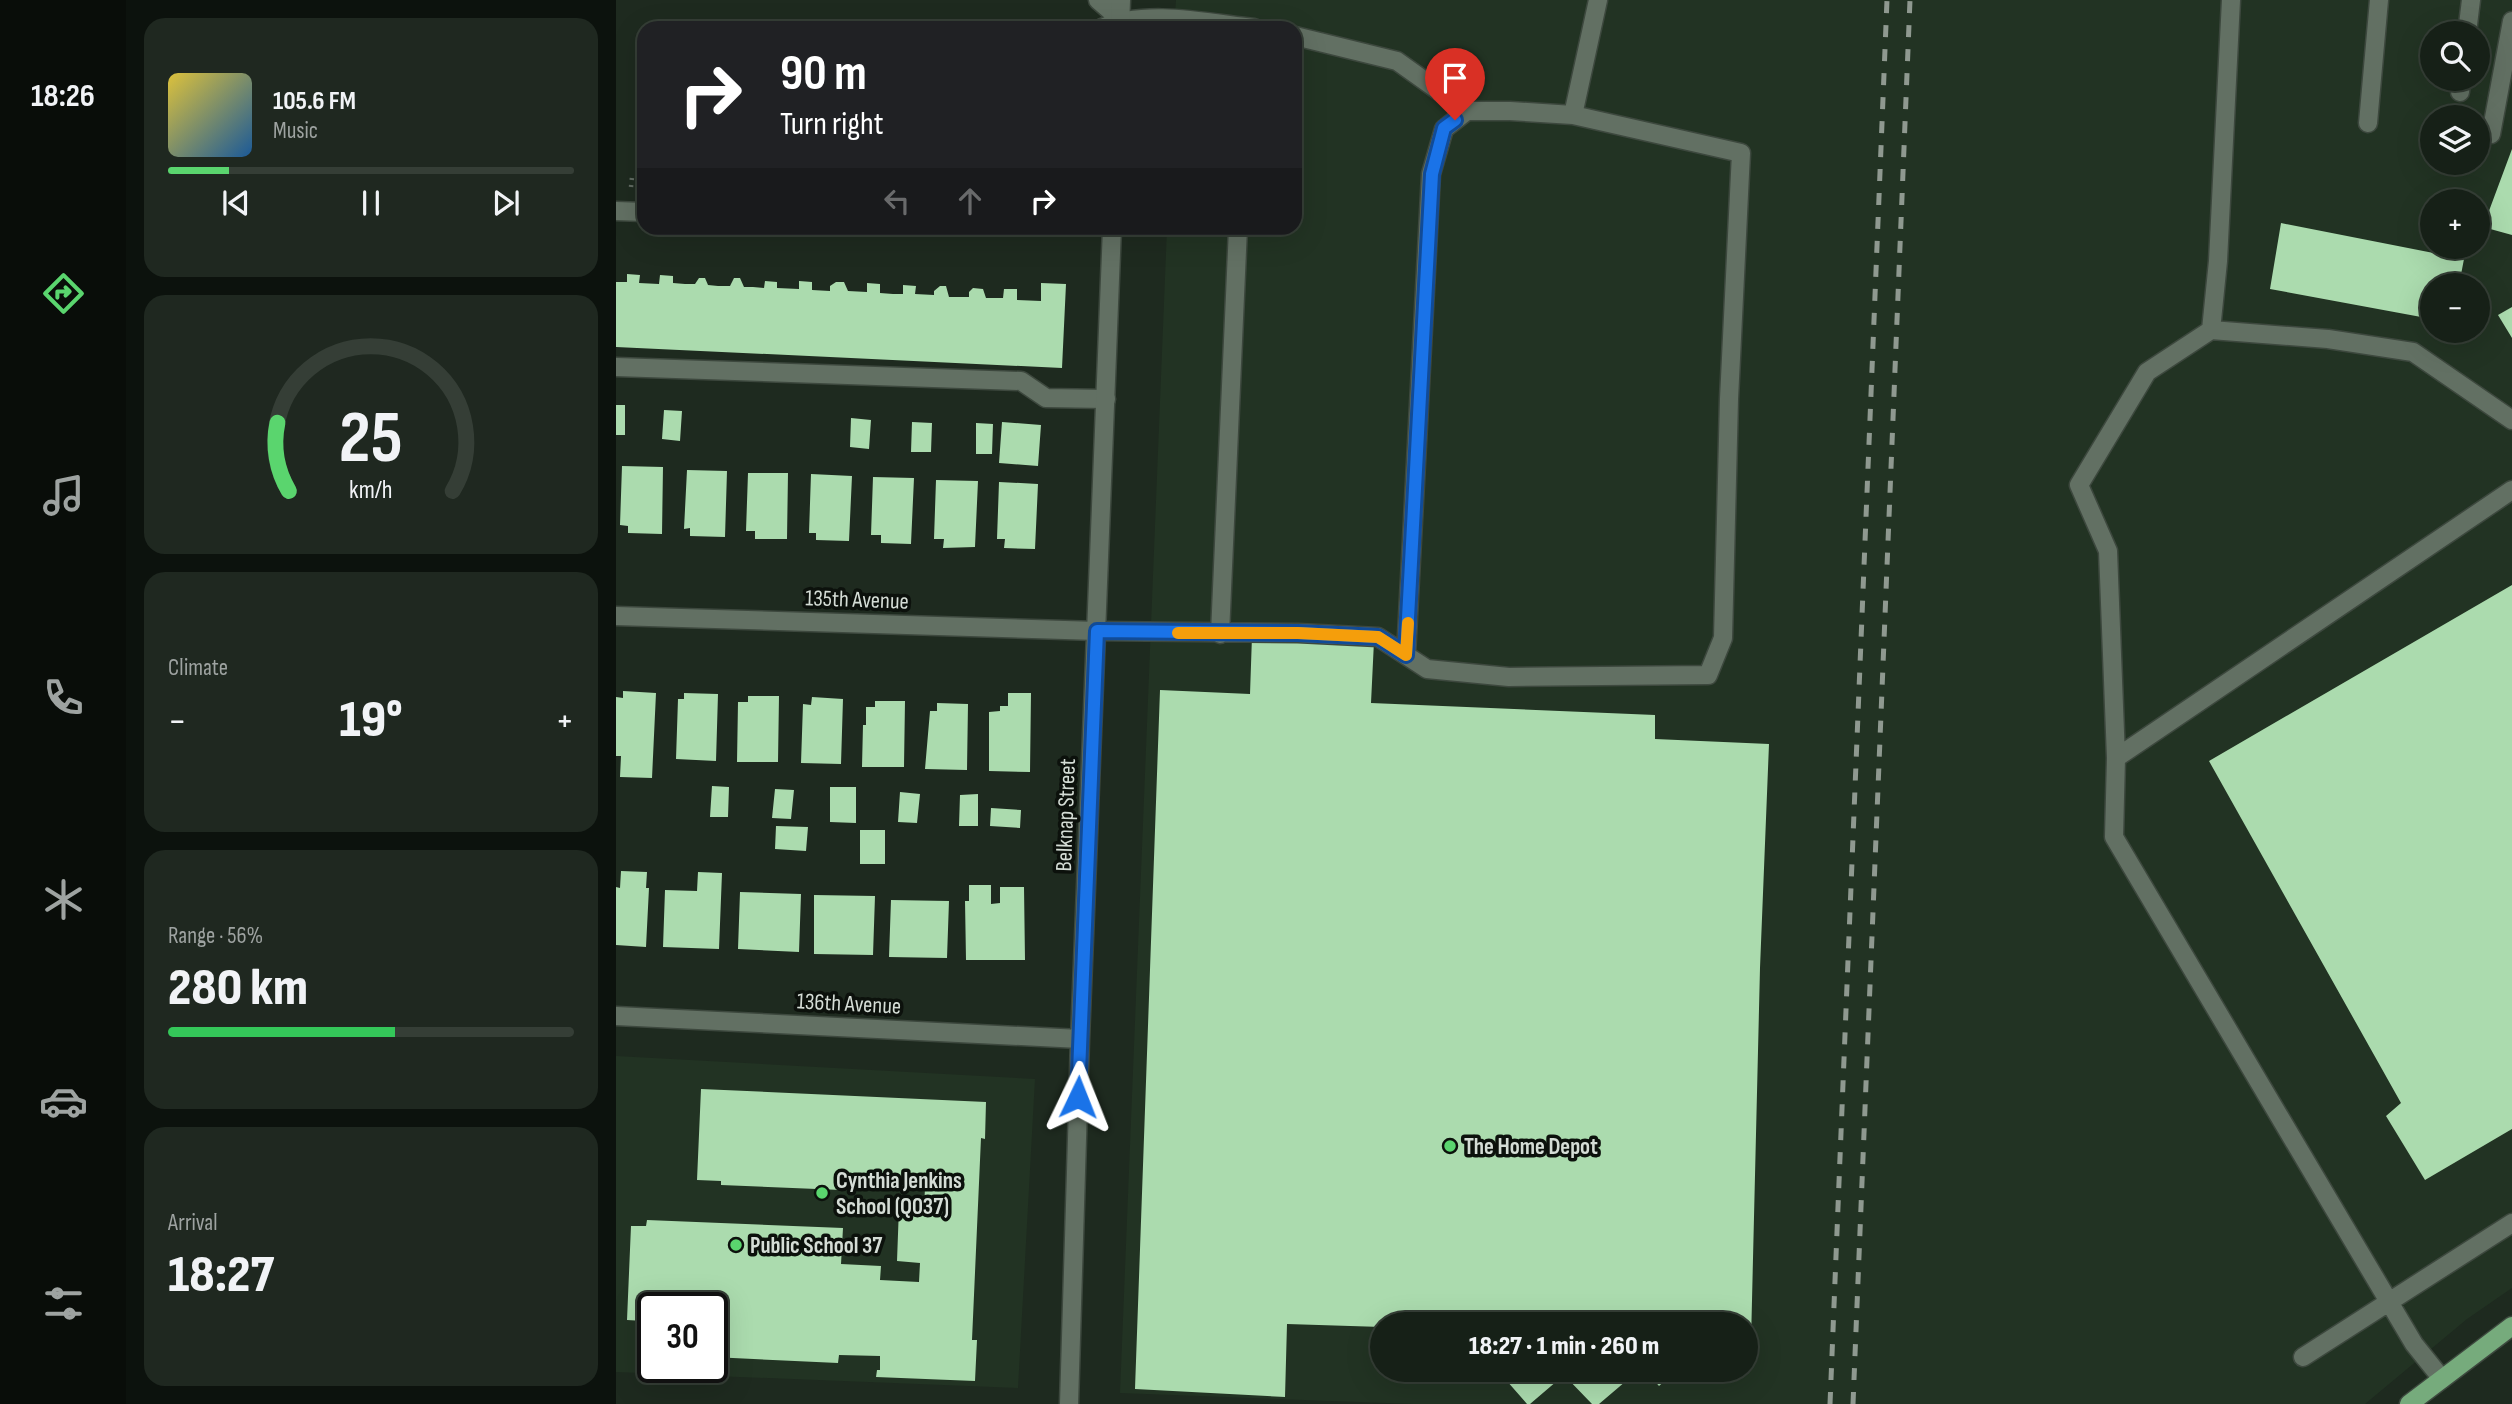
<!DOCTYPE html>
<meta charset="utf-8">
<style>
:root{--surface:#162017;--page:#1f2820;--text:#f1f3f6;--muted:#9ea3a1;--line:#353e36;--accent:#5ad56e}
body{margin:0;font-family:"Sofia Sans Condensed",sans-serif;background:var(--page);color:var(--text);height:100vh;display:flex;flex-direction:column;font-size:26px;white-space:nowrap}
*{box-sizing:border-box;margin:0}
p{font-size:23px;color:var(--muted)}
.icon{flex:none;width:38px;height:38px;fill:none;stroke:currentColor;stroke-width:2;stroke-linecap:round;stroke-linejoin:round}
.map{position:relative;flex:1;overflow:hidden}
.sheet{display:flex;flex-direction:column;gap:18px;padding:18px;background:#0c120d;width:490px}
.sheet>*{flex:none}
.top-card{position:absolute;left:21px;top:21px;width:665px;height:214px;border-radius:21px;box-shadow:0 7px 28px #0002,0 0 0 2px var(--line);background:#202124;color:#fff;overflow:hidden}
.fabs{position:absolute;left:1804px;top:21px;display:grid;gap:14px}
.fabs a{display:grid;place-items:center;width:70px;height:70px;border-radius:50%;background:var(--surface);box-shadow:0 7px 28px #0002,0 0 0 2px var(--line);font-size:35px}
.speed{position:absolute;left:21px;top:1292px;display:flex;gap:14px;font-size:35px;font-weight:700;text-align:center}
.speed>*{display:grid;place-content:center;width:91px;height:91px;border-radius:50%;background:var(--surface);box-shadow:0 7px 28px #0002,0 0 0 2px var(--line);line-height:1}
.speed .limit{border:4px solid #111;border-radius:10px;background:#fff;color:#111}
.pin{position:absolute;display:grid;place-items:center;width:60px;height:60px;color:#fff;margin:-72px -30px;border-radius:50% 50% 50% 0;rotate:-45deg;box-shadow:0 0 7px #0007}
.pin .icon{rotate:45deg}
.me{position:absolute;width:77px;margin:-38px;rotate:2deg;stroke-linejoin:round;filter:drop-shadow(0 0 5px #0008)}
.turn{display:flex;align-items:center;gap:24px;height:147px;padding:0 28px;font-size:32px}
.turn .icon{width:91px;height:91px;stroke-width:2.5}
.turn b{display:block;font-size:49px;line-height:60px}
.lanes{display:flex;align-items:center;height:66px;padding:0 28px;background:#0003;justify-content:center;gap:35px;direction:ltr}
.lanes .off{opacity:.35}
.big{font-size:52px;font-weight:800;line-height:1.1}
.sheet .widget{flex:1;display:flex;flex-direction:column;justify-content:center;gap:10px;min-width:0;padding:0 24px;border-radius:21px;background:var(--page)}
.sheet .dial{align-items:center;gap:0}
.dial svg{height:182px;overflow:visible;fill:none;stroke:var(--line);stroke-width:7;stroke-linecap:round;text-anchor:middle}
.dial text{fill:var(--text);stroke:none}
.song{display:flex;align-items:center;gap:21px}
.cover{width:84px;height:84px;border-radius:10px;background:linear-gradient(135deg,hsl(50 70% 55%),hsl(210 70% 35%))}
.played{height:7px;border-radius:4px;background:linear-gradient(90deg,var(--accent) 15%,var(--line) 15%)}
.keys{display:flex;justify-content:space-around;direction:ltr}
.heat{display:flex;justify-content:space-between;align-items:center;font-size:38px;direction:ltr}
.charge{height:10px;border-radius:5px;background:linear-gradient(90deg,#34c759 56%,var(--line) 0)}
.trip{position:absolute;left:754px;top:1312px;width:388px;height:70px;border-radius:35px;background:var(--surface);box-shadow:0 7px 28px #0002,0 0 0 2px var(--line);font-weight:800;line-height:70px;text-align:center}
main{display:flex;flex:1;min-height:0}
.dock{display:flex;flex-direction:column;width:126px;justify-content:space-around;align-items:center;background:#090d09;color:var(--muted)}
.dock .icon{width:49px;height:49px}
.dock .selected{color:var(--accent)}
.dock b{font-size:32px;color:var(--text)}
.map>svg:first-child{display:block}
.built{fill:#223323;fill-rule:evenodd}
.building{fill:#abdbae}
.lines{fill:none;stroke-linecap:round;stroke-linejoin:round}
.lane-casing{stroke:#3d483e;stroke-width:21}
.street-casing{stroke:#3d483e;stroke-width:21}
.primary-casing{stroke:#3d483e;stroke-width:21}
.path{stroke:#616b62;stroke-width:4.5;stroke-dasharray:2 5;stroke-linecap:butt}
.lane{stroke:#627063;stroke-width:18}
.street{stroke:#627063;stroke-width:18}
.primary{stroke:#76ab7c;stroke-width:18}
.rail{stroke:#8f9990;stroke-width:5;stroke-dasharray:12 12;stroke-linecap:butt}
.route-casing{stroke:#114b97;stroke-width:18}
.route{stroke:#1a73e8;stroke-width:12}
.slow{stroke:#f59e0b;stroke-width:12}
.poi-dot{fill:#5ad56e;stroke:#0c110c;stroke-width:2.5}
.labels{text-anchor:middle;stroke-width:7;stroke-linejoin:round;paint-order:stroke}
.street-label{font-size:23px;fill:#d5ddd6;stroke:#0c110c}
.poi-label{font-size:23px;font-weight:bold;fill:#d5ddd6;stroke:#0c110c;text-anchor:start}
</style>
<main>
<nav class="dock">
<b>18:26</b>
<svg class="icon selected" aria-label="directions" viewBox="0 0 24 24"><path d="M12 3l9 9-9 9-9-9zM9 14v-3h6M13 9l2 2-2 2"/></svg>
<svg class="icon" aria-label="music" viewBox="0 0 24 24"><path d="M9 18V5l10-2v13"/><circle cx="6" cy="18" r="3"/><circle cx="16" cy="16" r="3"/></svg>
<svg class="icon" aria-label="phone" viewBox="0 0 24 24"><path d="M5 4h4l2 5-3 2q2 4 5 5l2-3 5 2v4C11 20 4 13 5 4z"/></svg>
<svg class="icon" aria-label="climate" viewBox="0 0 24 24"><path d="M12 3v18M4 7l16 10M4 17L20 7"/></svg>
<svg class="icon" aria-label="car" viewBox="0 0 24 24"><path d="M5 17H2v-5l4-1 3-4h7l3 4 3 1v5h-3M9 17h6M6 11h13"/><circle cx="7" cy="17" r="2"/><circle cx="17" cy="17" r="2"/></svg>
<svg class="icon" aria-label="filters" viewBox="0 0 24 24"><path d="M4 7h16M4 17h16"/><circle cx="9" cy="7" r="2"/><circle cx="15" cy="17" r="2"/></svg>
</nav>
<section class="sheet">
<div class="widget">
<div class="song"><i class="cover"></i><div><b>105.6 FM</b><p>Music</p></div></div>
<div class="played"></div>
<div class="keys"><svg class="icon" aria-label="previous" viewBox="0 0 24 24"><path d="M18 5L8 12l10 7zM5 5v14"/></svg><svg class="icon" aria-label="pause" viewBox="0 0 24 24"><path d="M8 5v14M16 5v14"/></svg><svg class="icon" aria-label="next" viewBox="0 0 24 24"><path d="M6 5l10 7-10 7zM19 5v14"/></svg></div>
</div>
<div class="widget dial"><svg viewBox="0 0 100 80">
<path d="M14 69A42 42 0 1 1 86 69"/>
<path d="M14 69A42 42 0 0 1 9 39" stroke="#5ad56e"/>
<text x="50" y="56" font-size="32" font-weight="700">25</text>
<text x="50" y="72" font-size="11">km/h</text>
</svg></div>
<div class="widget"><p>Climate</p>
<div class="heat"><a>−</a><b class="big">19°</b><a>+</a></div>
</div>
<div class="widget"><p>Range · 56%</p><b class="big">280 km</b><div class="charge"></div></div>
<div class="widget"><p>Arrival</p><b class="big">18:27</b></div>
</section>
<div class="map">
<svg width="1896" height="1404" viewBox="0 0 1896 1404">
<rect width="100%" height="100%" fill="#1e2a1f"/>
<path class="built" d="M560 0H1896V1288L1851 1319 1749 1404H797L504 1393 551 228H679V28H558ZM1816 33H1862V79H1816ZM1816 117H1862V163H1816ZM1816 201H1862V247H1816ZM1816 285H1862V331H1816ZM766 1325H1130V1370H766Z
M0 1056 419 1079 402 1388 0 1372ZM37 1307H96V1367H37Z"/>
<path class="building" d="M1896 149V235L1867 227Z
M1665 223 1848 259 1843 285H1816V319L1654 289Z
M11 274 24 275 23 283 43 284 44 275 57 276V283L69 284H79L83 278H89L92 285 102 286H114L118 278H124L128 287H137L148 288 149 281 161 282V288L183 289V281L196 282V290L214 291V286L220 282H228L232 291 251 292V283L264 284V293L277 294H287V285L300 286 299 294 318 295V291L324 286H330L333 297H353V292L357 288 367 289 370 298H387L388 289H401V300L425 301V283L450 284 446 368 0 347V282H11Z
M1896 307V338L1882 315Z
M0 405H9V435H0Z
M48 410 66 411 64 441 46 439Z
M235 418 255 420 253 449 234 447Z
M296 422 316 423 315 452H295Z
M386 422 425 425 422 466 383 463Z
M360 423 377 424 376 454H360Z
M6 466 47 467 46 534 12 533V526L4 525Z
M71 470 111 471 109 537 74 536V528L68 529Z
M132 473H172L171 539H139V531H130Z
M195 474 236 476 233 541 200 540V533H193Z
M257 477 298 478 295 544 265 543V535H255Z
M320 480 362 481 359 547 327 548 328 539H318Z
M383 482 422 484 419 549 388 548 389 539H381Z
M1896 585V1129L1809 1180 1770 1116 1785 1103 1593 761Z
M636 636 758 641 755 703 1039 715V739L1153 744 1144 968 1135 1342 1130 1341V1325H766V1327L671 1324 669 1397 519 1389 544 690 634 694Z
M7 691 40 693 36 778 4 777 5 756H0V697L7 698Z
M68 693 102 694 100 761 60 759 62 699H68Z
M392 693H415L414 772 373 771V712L384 711V706H392Z
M132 696H163L162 762H121L122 702H132Z
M196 697 227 699 225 764 185 763 187 704 195 705Z
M259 701H289L288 767H246L247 725H250V707H259Z
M321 703 352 704 351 770 309 769 314 711H321Z
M96 786 113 787 112 817H94Z
M214 787H240V823L214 822Z
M159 789 178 790 175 819 156 818Z
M284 792 304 794 301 823 282 822Z
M362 794V826H343L344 795Z
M375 808 405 810 404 828 374 826Z
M160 826 192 827 190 851 159 849Z
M244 830H269V864H244Z
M5 871 31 872 30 888H33L30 947 0 945V887L4 888Z
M82 872 106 873 103 949 47 947 49 890 81 891Z
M353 885H375V904L384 903V887H408L409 960H350L349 901H353Z
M124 892 185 894 183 952 122 949Z
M198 895 259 896 257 955 198 954Z
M275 900 333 901 331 958 273 957Z
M85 1089 370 1102 369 1139 365 1138 356 1340H361L359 1381 260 1377 261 1370H264V1356L223 1355 222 1363 96 1357V1307H37V1355L26 1354 28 1321 11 1320 15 1226H30L31 1220 227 1228 225 1264 265 1266 264 1280 303 1282 304 1263 281 1261 283 1207 308 1208 309 1188 225 1185V1190L105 1185V1181L81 1180Z
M885 1370H1023L983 1404H976L948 1375 914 1404H911L883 1372Z
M1029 1370H1061L1043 1386Z"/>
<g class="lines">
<g class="lane-casing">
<path id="lane" d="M482 0 505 20
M486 28C530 9 592 23 638 28
M1851 33 1855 0
M679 36 781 61 851 111
M1844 92 1845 79
M1752 123 1763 0
M1875 134 1896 21
M1595 330 1602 261 1615 0
M0 367 405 381 430 398 490 399
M481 631 682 633 762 637 811 669 893 677 1092 675 1107 638 1113 399 1125 153 957 115
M604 634 622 228
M790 655 815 174 828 129 851 111H894L957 115 982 0
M1500 758 1492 551 1463 485 1531 372 1595 330 1712 339 1797 352 1896 420
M1687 1357 1896 1223
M1826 1379 1798 1344 1498 837 1500 758 1896 490"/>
</g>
<g class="street-casing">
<path id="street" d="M504 28 505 0
M0 211 28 212
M0 616 481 631
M0 1016 464 1039
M453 1404 464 1039 496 228"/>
</g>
<g class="primary-casing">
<path id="primary" d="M1793 1404 1896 1326"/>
</g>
<path class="path" d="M15 187 16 177"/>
<use href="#lane" class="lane"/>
<use href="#street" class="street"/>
<use href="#primary" class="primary"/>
<path class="rail" d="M1214 1404 1271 0
M1237 1404 1294 0"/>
</g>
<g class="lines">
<g class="route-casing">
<path id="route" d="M462 1097 481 631 682 633 762 637 790 655 816 174 828 128 839 120"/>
</g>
<use href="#route" class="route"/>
<path class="slow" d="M562 633H682L762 637 790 655 792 623"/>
</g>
<g class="poi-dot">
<circle cx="834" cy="1146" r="7"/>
<circle cx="206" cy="1193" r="7"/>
<circle cx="120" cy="1245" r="7"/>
</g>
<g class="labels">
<g class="street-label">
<text transform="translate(241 599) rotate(2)" y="8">135th Avenue</text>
<text transform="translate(449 815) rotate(-88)" y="8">Belknap Street</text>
<text transform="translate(233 1003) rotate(3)" y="8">136th Avenue</text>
</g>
<g class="poi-label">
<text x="848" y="1154">The Home Depot</text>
<text x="220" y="1188">Cynthia Jenkins<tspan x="220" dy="26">School (Q037)</tspan></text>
<text x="134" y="1253">Public School 37</text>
</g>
</g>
</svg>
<div class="fabs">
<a><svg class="icon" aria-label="search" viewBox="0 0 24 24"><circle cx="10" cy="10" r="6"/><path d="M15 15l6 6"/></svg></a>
<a><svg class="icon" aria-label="layers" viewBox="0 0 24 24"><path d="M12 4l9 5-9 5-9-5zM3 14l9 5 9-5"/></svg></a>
<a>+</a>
<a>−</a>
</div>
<div class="speed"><div class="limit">30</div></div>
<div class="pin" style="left:839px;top:120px;background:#d93025"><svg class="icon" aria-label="arrive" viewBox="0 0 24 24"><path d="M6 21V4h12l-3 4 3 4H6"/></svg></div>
<svg class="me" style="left:462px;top:1097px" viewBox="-20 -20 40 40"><path d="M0-17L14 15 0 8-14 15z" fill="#1a73e8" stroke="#fff" stroke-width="4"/></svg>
<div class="trip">18:27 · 1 min · 260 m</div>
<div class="top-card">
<div class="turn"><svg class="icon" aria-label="right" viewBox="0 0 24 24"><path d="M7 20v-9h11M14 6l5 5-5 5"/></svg><div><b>90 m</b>Turn right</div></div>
<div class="lanes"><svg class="icon off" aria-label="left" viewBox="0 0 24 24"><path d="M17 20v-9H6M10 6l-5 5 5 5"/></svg><svg class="icon off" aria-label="ahead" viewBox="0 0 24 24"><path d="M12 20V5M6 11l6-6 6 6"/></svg><svg class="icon" aria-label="right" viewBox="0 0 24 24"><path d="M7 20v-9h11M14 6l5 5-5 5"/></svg></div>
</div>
</div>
</main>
